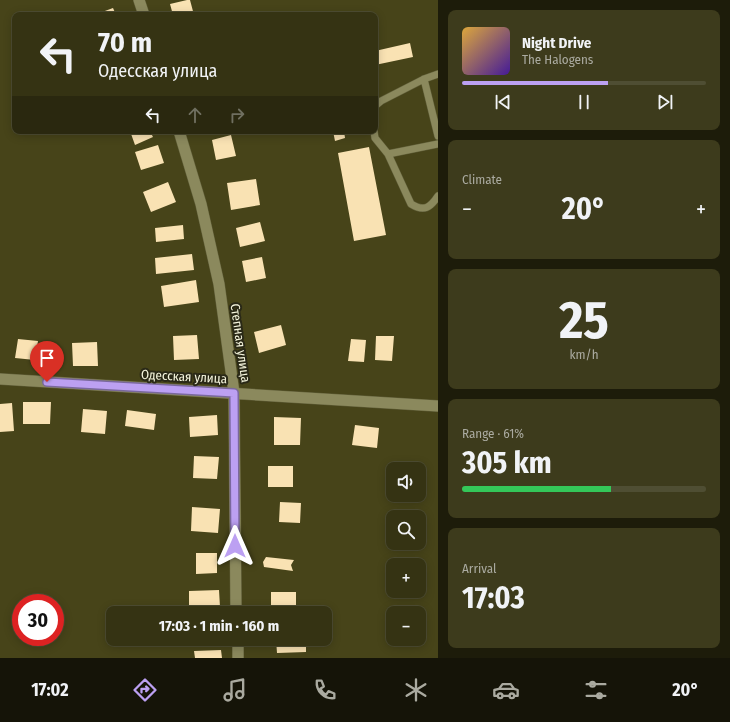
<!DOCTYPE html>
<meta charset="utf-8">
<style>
:root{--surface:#353313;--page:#3d3b1c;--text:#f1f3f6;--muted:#aaaaa0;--line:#4f4e33;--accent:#bca0f2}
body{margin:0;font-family:"Fira Sans Condensed",sans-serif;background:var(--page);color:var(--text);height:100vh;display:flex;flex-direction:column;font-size:15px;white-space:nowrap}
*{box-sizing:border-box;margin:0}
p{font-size:13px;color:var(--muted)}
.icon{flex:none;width:22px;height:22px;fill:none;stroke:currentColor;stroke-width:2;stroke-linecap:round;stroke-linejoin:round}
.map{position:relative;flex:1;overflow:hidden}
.side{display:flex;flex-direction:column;gap:10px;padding:10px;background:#1d1c0a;width:292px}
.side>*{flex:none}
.top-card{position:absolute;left:12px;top:12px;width:366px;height:122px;border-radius:8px;box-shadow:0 2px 10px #0003,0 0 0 1px var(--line);background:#353313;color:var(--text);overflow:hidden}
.controls{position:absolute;left:386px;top:462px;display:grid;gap:8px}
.controls a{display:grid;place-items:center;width:40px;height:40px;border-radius:8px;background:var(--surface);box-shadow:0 2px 10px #0003,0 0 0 1px var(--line);font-size:20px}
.speed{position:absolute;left:12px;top:594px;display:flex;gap:8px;font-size:20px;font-weight:700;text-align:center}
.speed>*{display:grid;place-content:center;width:52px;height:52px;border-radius:50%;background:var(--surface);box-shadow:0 2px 10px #0003,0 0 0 1px var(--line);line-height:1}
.speed .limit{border:6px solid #d22;background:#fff;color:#111}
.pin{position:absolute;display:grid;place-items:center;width:34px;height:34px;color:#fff;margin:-41px -17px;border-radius:50% 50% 50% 0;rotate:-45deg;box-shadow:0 0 4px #0007}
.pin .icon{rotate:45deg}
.me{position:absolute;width:44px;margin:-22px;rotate:0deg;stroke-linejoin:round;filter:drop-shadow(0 0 3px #0008)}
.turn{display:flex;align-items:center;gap:14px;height:84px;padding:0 20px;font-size:18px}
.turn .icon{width:52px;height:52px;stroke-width:2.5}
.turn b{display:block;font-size:28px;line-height:34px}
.lanes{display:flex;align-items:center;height:38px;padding:0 20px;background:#0003;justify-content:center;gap:20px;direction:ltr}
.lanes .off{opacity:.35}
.big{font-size:30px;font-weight:700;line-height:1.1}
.side .tile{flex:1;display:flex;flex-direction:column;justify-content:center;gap:6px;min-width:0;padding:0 14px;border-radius:8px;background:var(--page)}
.side .dial{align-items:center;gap:0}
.dial b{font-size:52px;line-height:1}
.song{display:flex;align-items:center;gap:12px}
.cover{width:48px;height:48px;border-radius:6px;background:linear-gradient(135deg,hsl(40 70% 55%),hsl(260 70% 35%))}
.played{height:4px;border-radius:2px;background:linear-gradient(90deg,var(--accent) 60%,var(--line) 60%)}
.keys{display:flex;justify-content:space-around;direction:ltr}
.heat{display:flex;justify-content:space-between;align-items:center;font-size:22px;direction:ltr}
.charge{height:6px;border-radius:3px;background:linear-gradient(90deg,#34c759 61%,var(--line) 0)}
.trip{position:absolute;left:106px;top:606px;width:226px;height:40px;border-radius:8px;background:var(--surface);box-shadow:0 2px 10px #0003,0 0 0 1px var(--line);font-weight:700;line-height:40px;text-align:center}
.menu{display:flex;height:64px;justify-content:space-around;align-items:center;background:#151408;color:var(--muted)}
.menu .icon{width:28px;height:28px}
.menu .selected{color:var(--accent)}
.menu b{font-size:18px;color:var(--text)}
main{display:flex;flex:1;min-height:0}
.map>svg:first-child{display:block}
.building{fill:#f9e2b3}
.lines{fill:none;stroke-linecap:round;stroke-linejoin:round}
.service-casing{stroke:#615f3a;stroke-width:8}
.minor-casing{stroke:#615f3a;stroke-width:12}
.service{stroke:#8b895d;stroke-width:7}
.minor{stroke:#8b895d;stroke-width:11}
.route-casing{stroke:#7a689d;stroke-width:10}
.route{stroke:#bca0f2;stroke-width:7}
.labels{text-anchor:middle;stroke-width:4;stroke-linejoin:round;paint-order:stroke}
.street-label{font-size:13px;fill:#f6f6de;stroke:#2a2917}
</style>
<main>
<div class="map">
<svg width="438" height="658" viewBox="0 0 438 658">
<rect width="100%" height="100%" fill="#474419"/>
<path class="building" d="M187 0H190L194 15H173L170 4Z
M113 8 116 15H94Z
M410 43 413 57 375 65V51Z
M130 131H150L153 137 135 145Z
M333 131H344L345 138 335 141Z
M231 135 236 156 216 160 212 140Z
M158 145 164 163 141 170 135 152Z
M369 147 386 235 354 241 338 153Z
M256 179 260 205 231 210 227 183Z
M168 182 176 202 151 212 143 192Z
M260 222 265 241 240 247 236 228Z
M183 225 184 239 156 242 155 228Z
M192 254 194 270 156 274 155 258Z
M262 257 266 278 246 282 242 261Z
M196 280 199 302 164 307 161 286Z
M281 325 286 345 259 353 254 332Z
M197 335 199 359 174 360 173 336Z
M376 336H394L392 361 375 360Z
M18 339 38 341 35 360 15 358Z
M351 339 366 340 364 362 348 361Z
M97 342 98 366H73L72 343Z
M23 402H51L50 424H23Z
M12 403 14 431 0 432V404Z
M83 409 107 411 105 434 81 432Z
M127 410 156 414 154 430 125 426Z
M217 415 218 435 190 437 189 417Z
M274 417 301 418 300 445H274Z
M355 425 379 428 377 448 352 445Z
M194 456 219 457 217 479 193 478Z
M268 466H293V487H268Z
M280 502 301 503 300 523 279 522Z
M192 507 220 509 218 533 191 531Z
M196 553H217V573L196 574Z
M266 557 294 560 291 565 293 571 264 567 263 562Z
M219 590 220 607 189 608V591Z
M271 592H296V613H271Z
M276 639H306V652L277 653Z
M221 650 222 658H195L194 651Z"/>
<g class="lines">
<g class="service-casing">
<path id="service" d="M424 79 438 136
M375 106 381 101 424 79 438 74
M374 131 375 138 388 154 438 144
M388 154 411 204C424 212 430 208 438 196"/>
</g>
<g class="minor-casing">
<path id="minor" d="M139 0 144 15
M179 131 201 204 219 284 234 393 236 613
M0 379 438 406
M238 639V658"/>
</g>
<use href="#service" class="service"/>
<use href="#minor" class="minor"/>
</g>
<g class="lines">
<g class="route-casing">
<path id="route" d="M47 382 234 393 235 546"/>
</g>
<use href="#route" class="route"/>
</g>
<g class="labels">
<g class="street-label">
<text transform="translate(241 343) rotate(82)" y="5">Степная улица</text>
<text transform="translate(184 376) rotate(3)" y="5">Одесская улица</text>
</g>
</g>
</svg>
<div class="controls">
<a><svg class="icon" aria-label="sound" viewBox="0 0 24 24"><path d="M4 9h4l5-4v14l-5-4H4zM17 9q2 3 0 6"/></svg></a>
<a><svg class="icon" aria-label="search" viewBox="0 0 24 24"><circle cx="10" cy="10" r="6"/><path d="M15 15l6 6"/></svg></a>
<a>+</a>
<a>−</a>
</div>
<div class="speed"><div class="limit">30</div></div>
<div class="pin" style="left:47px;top:382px;background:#d93025"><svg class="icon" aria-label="arrive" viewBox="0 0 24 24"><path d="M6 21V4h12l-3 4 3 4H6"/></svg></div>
<svg class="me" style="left:235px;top:546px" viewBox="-20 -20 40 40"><path d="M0-17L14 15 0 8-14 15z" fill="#bca0f2" stroke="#fff" stroke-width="4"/></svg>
<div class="trip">17:03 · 1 min · 160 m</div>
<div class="top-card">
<div class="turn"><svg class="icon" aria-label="left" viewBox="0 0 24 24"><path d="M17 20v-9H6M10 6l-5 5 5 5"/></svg><div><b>70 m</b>Одесская улица</div></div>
<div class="lanes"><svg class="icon" aria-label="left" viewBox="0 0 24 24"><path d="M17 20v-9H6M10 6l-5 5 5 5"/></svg><svg class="icon off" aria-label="ahead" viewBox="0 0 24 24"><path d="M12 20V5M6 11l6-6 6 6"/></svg><svg class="icon off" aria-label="right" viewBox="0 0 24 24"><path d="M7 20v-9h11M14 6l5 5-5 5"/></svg></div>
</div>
</div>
<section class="side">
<div class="tile">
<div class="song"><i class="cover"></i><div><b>Night Drive</b><p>The Halogens</p></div></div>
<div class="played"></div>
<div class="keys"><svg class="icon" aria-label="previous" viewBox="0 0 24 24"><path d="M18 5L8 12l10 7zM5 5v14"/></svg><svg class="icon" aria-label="pause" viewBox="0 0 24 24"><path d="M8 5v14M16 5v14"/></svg><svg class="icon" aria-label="next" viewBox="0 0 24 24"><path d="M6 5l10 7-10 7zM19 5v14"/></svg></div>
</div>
<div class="tile"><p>Climate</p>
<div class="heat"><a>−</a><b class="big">20°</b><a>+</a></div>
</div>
<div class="tile dial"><b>25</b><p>km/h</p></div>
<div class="tile"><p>Range · 61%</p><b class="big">305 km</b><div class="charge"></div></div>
<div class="tile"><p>Arrival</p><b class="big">17:03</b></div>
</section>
</main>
<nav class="menu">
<b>17:02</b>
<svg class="icon selected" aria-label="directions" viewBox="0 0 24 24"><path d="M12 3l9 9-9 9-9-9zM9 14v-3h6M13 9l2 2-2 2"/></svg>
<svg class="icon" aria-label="music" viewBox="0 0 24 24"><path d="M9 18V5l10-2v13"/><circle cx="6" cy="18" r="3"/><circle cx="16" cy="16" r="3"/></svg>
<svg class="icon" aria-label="phone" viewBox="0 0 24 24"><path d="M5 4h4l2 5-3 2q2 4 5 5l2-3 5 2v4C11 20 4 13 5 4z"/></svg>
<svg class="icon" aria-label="climate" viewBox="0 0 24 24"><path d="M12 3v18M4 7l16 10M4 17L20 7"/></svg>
<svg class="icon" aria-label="car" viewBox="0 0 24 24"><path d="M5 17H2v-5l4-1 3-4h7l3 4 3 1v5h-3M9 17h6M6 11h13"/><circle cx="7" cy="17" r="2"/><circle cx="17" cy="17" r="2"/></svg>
<svg class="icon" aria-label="filters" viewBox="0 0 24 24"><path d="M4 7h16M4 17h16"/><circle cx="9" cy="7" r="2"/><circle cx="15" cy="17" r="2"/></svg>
<b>20°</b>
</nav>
